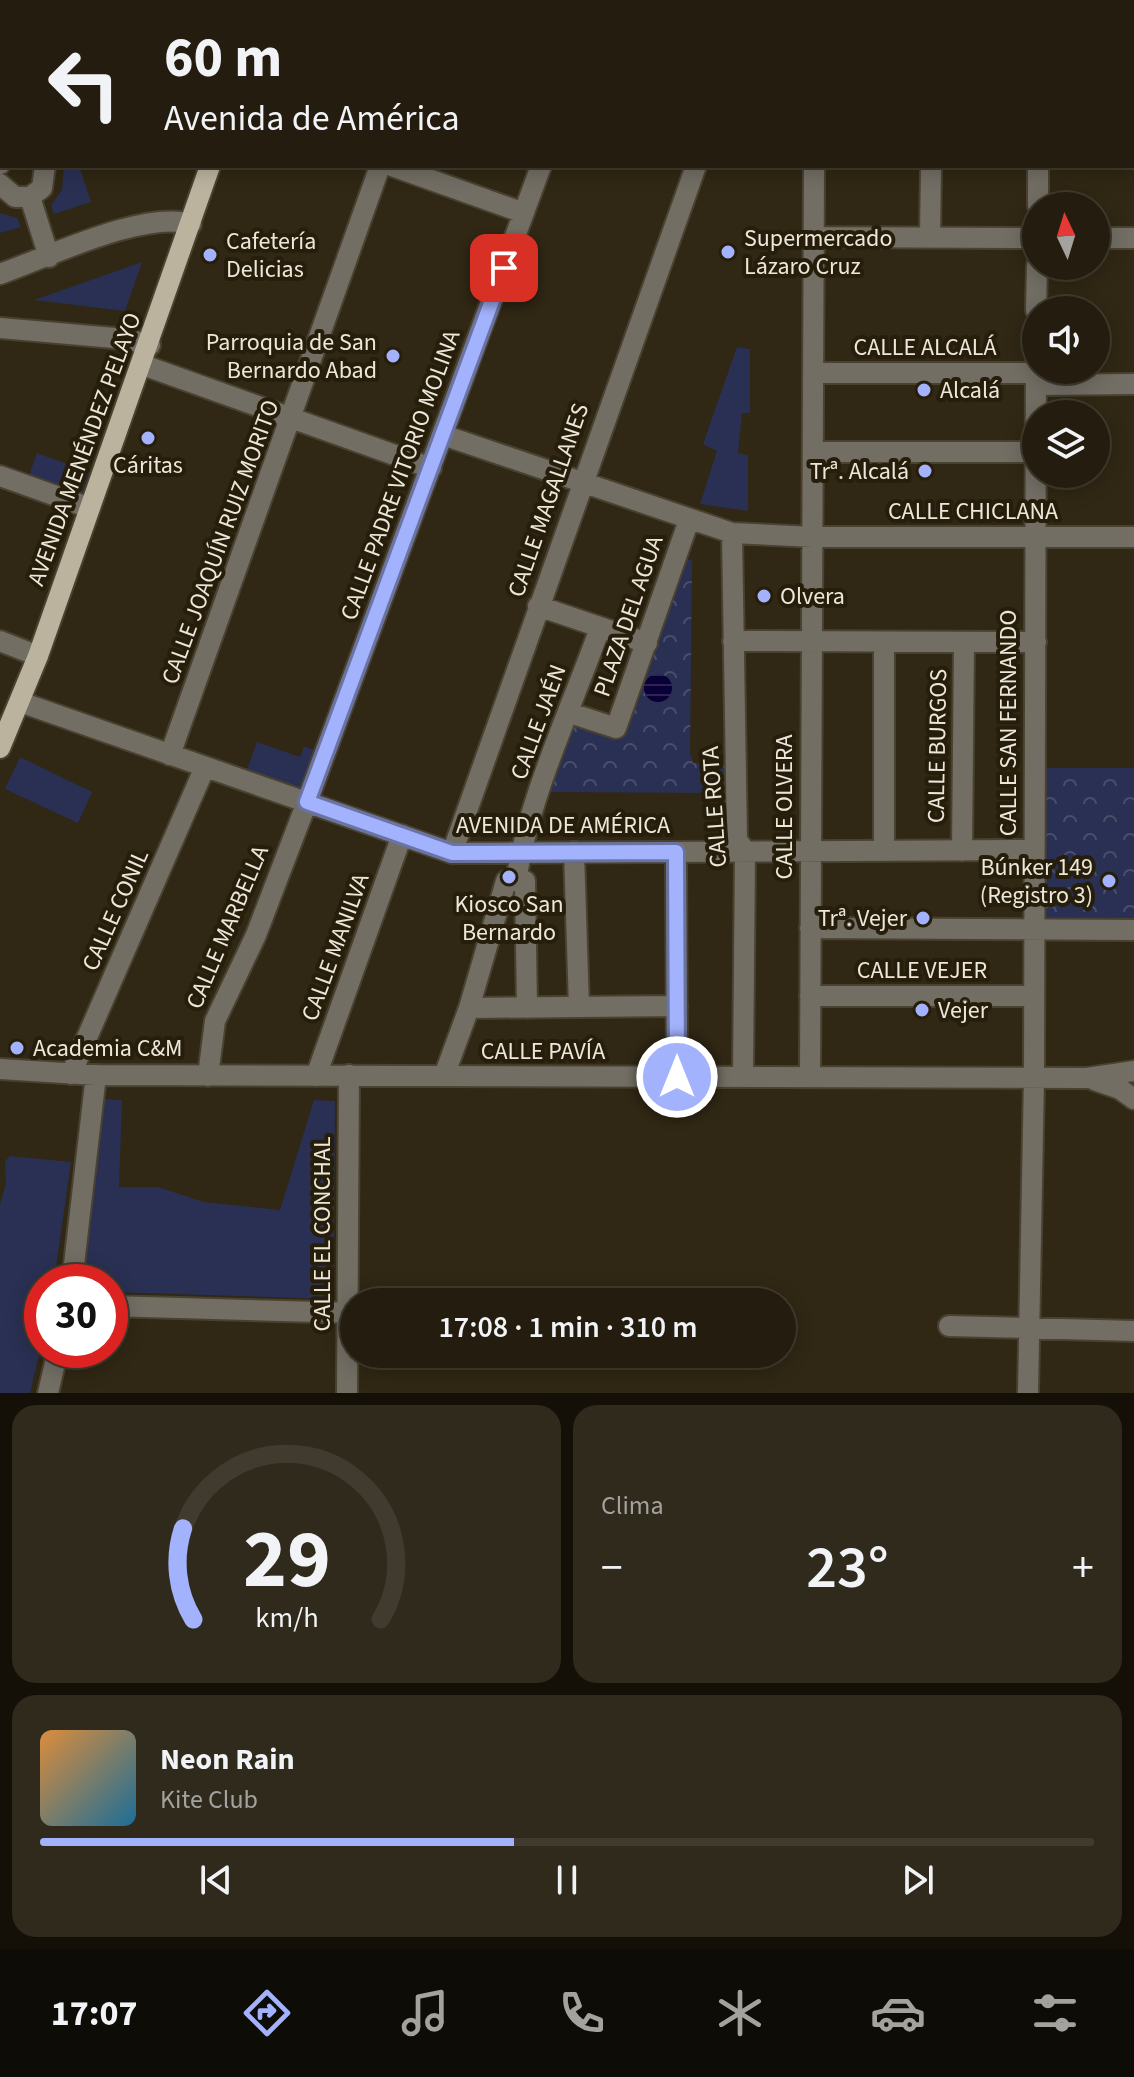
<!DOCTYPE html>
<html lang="es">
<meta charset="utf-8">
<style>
:root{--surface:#241d0f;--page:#302a1d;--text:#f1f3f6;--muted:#a3a29e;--line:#413b2f;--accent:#a3b2fc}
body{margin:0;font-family:"Source Sans 3",sans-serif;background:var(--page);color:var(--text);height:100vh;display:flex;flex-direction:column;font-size:30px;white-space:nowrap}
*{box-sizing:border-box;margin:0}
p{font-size:26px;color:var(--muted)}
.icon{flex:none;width:44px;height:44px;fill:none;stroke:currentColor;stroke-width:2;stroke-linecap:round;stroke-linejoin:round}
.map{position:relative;height:1393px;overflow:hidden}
.drawer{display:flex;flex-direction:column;gap:12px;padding:12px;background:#141008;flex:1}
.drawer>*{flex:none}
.guide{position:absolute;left:0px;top:0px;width:1134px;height:168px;box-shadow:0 4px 20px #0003,0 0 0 2px var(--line);background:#241d0f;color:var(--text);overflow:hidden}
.needle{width:52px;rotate:356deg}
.controls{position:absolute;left:1022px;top:192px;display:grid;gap:16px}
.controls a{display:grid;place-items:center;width:88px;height:88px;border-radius:50%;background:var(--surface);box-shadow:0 4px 20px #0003,0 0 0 2px var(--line);font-size:40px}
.speed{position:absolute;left:24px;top:1264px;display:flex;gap:16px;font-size:40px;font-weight:700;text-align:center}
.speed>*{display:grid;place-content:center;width:104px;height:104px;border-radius:50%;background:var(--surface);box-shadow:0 4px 20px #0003,0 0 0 2px var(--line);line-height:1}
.speed .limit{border:12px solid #d22;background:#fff;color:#111}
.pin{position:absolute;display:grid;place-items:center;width:68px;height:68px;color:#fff;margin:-34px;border-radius:16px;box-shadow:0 4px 12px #0006}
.me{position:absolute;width:88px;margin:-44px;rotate:0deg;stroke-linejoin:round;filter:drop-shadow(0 0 6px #0008)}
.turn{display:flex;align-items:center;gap:28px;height:168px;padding:0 32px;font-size:36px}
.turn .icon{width:104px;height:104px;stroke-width:2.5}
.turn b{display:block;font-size:56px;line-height:68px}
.big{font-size:60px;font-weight:600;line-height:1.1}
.drawer .tile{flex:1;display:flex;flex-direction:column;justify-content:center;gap:12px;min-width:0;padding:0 28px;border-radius:24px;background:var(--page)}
.drawer .dial{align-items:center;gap:0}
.dial svg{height:208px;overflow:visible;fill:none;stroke:var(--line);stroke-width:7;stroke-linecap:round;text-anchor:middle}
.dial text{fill:var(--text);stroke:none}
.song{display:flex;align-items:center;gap:24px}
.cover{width:96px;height:96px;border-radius:12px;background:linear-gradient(135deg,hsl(30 70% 55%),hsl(200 70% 35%))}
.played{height:8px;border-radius:4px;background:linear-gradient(90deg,var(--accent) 45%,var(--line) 45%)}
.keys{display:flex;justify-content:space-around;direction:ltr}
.heat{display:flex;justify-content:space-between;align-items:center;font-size:44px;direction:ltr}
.drawer .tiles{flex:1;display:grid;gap:12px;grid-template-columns:1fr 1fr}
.tile:last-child{grid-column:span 2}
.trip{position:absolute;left:340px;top:1288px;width:456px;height:80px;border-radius:40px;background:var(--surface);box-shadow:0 4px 20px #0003,0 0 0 2px var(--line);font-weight:600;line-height:80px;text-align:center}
.tabs{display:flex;height:128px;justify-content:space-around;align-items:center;background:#0e0c06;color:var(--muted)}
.tabs .icon{width:56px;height:56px}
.tabs .on{color:var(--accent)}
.tabs b{font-size:36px;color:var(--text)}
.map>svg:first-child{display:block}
.grass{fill:#2a3053}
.park{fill:url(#park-crowns)}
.water{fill:url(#water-rules)}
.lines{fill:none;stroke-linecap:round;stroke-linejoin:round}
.minor-casing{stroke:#4a4230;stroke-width:24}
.major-casing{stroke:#4a4230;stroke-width:24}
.minor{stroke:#726e64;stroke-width:20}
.major{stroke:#bcb39f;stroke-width:20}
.route-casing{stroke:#6a74a4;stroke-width:20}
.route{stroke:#a3b2fc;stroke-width:14}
.poi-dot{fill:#a3b2fc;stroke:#261e0a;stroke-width:3}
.labels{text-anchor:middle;stroke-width:8;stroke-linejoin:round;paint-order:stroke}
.poi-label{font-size:24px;fill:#ece7db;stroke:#261e0a;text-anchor:start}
.street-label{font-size:24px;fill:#ece7db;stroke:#261e0a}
</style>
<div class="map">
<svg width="1134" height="1393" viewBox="0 0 1134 1393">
<defs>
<pattern id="park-crowns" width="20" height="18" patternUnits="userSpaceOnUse" patternTransform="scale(2)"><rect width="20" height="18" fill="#2a3053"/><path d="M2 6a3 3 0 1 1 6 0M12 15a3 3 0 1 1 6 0" fill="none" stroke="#494e6b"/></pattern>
<pattern id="water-rules" width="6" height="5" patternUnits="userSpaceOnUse" patternTransform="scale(2)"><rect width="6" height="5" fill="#080037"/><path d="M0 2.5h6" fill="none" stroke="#2c2553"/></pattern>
</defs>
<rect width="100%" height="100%" fill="#302714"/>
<path class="grass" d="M64 166H79L91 202 54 214 51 205 62 190Z
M0 213 17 218 21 227 0 233Z
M142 262 125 311 34 300Z
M737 347 750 349V413H742L738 453 748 455V511L700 504 717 451 703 444Z
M37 453 89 472 80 498 28 478Z
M257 742 300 757 304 746 314 750 301 789 247 770Z
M20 757 92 792 78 823 5 789Z
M104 1099 122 1100 119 1187H158L204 1202 280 1210 314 1100 335 1101 333 1299 110 1292V1282H82Z
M10 1156 71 1162 54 1282H42V1343L30 1393H0V1204L6 1184 5 1161Z"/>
<path class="park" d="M674 555 692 561 690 753 693 763H724L725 793 542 792 567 708 614 724Z
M1034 768H1134V930L1034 929Z"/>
<path class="water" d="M644 688a14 14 0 1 1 28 0a14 14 0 1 1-28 0Z"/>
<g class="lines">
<g class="minor-casing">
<path id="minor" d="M148 0 152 2
M195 0 197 2
M813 0V2
M126 2 130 0
M437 2 438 0
M601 2V0
M1132 33H1134
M0 164 2 160
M392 166 524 213
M0 184 15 197H30L42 188 45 166
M30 197 49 257
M1038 206V166
M815 237 1036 238
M930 238 931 166
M1096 238H1134
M0 274C48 257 144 210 191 224
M1036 310 1037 266
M0 328 126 339 150 345
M143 365 431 468
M814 373H1036
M1036 385 1134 384
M443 435 732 533 813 537H1134
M813 452H1035
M0 476 90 508
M732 533 737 840 745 851 743 1077
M538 606 647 643
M0 641 38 656
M733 641 1036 642
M884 642V850
M20 702 452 853 1033 850
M570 713 616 728 689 520
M170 755 380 166
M962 851 964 642
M574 852 579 1007
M676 852 677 1077
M452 853 696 166
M516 881H525L527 1008
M810 928 1134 930
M810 996H1034
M469 1008 677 1006
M0 1069 96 1075 1087 1078 1134 1071
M71 1074 205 767
M208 1076 215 1021 256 935 307 802 541 166
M316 1076 402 835
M444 1076 469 1008 506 881H516C529 796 571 709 600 628
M810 1076 814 166
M1094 1080 1120 1089 1134 1099
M72 1282 96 1075
M110 1306 354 1313
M949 1326 1134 1331
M48 1393 58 1350
M347 1393 349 1075
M1028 1393 1034 1077 1036 341"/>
</g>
<g class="major-casing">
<path id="major" d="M267 2V0
M0 748 38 656 210 166"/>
</g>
<use href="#minor" class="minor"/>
<use href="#major" class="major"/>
</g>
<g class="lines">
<g class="route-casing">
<path id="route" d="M504 268 307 802 452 853 676 852 677 1077"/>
</g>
<use href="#route" class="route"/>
</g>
<g class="poi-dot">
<circle cx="728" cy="252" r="8"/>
<circle cx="210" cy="255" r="8"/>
<circle cx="393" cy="356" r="8"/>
<circle cx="924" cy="390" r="8"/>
<circle cx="148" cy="438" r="8"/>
<circle cx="925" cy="471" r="8"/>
<circle cx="764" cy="596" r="8"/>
<circle cx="509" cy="877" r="8"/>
<circle cx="1109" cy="881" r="8"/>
<circle cx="923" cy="918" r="8"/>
<circle cx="922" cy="1010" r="8"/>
<circle cx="17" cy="1048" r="8"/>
</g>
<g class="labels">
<g class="poi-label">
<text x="744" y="246">Supermercado<tspan x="744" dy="28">Lázaro Cruz</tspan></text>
<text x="226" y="249">Cafetería<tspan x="226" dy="28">Delicias</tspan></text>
<text x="377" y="350" text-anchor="end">Parroquia de San<tspan x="377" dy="28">Bernardo Abad</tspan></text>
<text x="940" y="398">Alcalá</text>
<text x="148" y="473" text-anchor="middle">Cáritas</text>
<text x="909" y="479" text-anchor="end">Trª. Alcalá</text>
<text x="780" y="604">Olvera</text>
<text x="1093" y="875" text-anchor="end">Búnker 149<tspan x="1093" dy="28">(Registro 3)</tspan></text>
<text x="509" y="912" text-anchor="middle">Kiosco San<tspan x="509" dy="28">Bernardo</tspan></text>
<text x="907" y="926" text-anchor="end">Trª. Vejer</text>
<text x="938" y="1018">Vejer</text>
<text x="33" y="1056">Academia C&amp;M</text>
</g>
<g class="street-label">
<text x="925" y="355">CALLE ALCALÁ</text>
<text transform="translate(84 449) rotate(-70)" y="8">AVENIDA MENÉNDEZ PELAYO</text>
<text transform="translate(400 475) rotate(-70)" y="8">CALLE PADRE VITORIO MOLINA</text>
<text transform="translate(548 500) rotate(-71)" y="8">CALLE MAGALLANES</text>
<text x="973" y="519">CALLE CHICLANA</text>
<text transform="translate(220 542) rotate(-70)" y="8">CALLE JOAQUÍN RUIZ MORITO</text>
<text transform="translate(628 616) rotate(-71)" y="8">PLAZA DEL AGUA</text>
<text transform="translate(538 722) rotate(-70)" y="8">CALLE JAÉN</text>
<text transform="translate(1008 723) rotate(-90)" y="8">CALLE SAN FERNANDO</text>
<text transform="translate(937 746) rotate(-89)" y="8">CALLE BURGOS</text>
<text transform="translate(714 807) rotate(-94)" y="8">CALLE ROTA</text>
<text transform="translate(784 807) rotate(-90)" y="8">CALLE OLVERA</text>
<text x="563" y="833">AVENIDA DE AMÉRICA</text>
<text transform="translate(115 910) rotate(-66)" y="8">CALLE CONIL</text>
<text transform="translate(227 927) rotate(-67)" y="8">CALLE MARBELLA</text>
<text transform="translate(335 947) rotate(-70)" y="8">CALLE MANILVA</text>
<text x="922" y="978">CALLE VEJER</text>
<text x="543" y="1059">CALLE PAVÍA</text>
<text transform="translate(322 1234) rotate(-90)" y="8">CALLE EL CONCHAL</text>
</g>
</g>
</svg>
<div class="controls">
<a><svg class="needle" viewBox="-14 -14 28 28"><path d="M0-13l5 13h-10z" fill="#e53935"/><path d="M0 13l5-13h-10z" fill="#a3a29e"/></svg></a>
<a><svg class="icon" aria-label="sound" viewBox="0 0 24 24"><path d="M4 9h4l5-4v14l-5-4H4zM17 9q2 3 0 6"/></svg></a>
<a><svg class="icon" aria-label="layers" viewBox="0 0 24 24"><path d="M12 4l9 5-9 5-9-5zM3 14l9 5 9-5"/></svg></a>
</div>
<div class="speed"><div class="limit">30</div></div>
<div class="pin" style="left:504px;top:268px;background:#d93025"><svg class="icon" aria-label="arrive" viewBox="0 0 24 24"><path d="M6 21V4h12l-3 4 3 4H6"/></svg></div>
<svg class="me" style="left:677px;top:1077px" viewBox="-20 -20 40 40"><circle r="17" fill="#a3b2fc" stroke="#fff" stroke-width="3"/><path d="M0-11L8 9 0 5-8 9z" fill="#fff"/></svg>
<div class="trip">17:08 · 1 min · 310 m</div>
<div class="guide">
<div class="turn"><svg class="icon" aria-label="left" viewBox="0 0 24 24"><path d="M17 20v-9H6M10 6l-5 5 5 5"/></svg><div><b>60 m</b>Avenida de América</div></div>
</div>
</div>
<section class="drawer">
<div class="tiles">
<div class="tile dial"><svg viewBox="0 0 100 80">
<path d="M14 69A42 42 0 1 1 86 69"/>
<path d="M14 69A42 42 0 0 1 10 34" stroke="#a3b2fc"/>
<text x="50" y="56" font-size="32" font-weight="700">29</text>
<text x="50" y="72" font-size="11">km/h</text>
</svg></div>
<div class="tile"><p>Clima</p>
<div class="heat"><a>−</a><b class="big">23°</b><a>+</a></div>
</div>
<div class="tile">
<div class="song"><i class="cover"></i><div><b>Neon Rain</b><p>Kite Club</p></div></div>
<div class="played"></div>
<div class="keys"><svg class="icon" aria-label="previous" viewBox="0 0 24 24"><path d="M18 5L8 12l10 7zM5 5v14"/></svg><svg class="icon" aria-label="pause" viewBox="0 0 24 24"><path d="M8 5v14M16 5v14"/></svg><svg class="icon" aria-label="next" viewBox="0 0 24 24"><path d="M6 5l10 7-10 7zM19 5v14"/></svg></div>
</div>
</div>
</section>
<nav class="tabs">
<b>17:07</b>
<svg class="icon on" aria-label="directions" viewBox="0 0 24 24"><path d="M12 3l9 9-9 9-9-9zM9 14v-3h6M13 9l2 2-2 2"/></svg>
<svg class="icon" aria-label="music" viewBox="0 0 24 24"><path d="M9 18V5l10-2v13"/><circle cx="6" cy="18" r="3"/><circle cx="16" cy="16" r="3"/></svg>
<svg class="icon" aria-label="phone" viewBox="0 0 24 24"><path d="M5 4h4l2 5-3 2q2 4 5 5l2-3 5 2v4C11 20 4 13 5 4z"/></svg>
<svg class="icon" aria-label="climate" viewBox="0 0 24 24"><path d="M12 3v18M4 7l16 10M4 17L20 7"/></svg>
<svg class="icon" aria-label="car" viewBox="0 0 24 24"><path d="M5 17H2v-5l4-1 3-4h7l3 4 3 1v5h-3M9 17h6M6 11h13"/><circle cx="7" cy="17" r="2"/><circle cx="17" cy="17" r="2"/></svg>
<svg class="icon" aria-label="filters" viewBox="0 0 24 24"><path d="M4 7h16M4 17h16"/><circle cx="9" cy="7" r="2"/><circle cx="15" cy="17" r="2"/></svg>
</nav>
